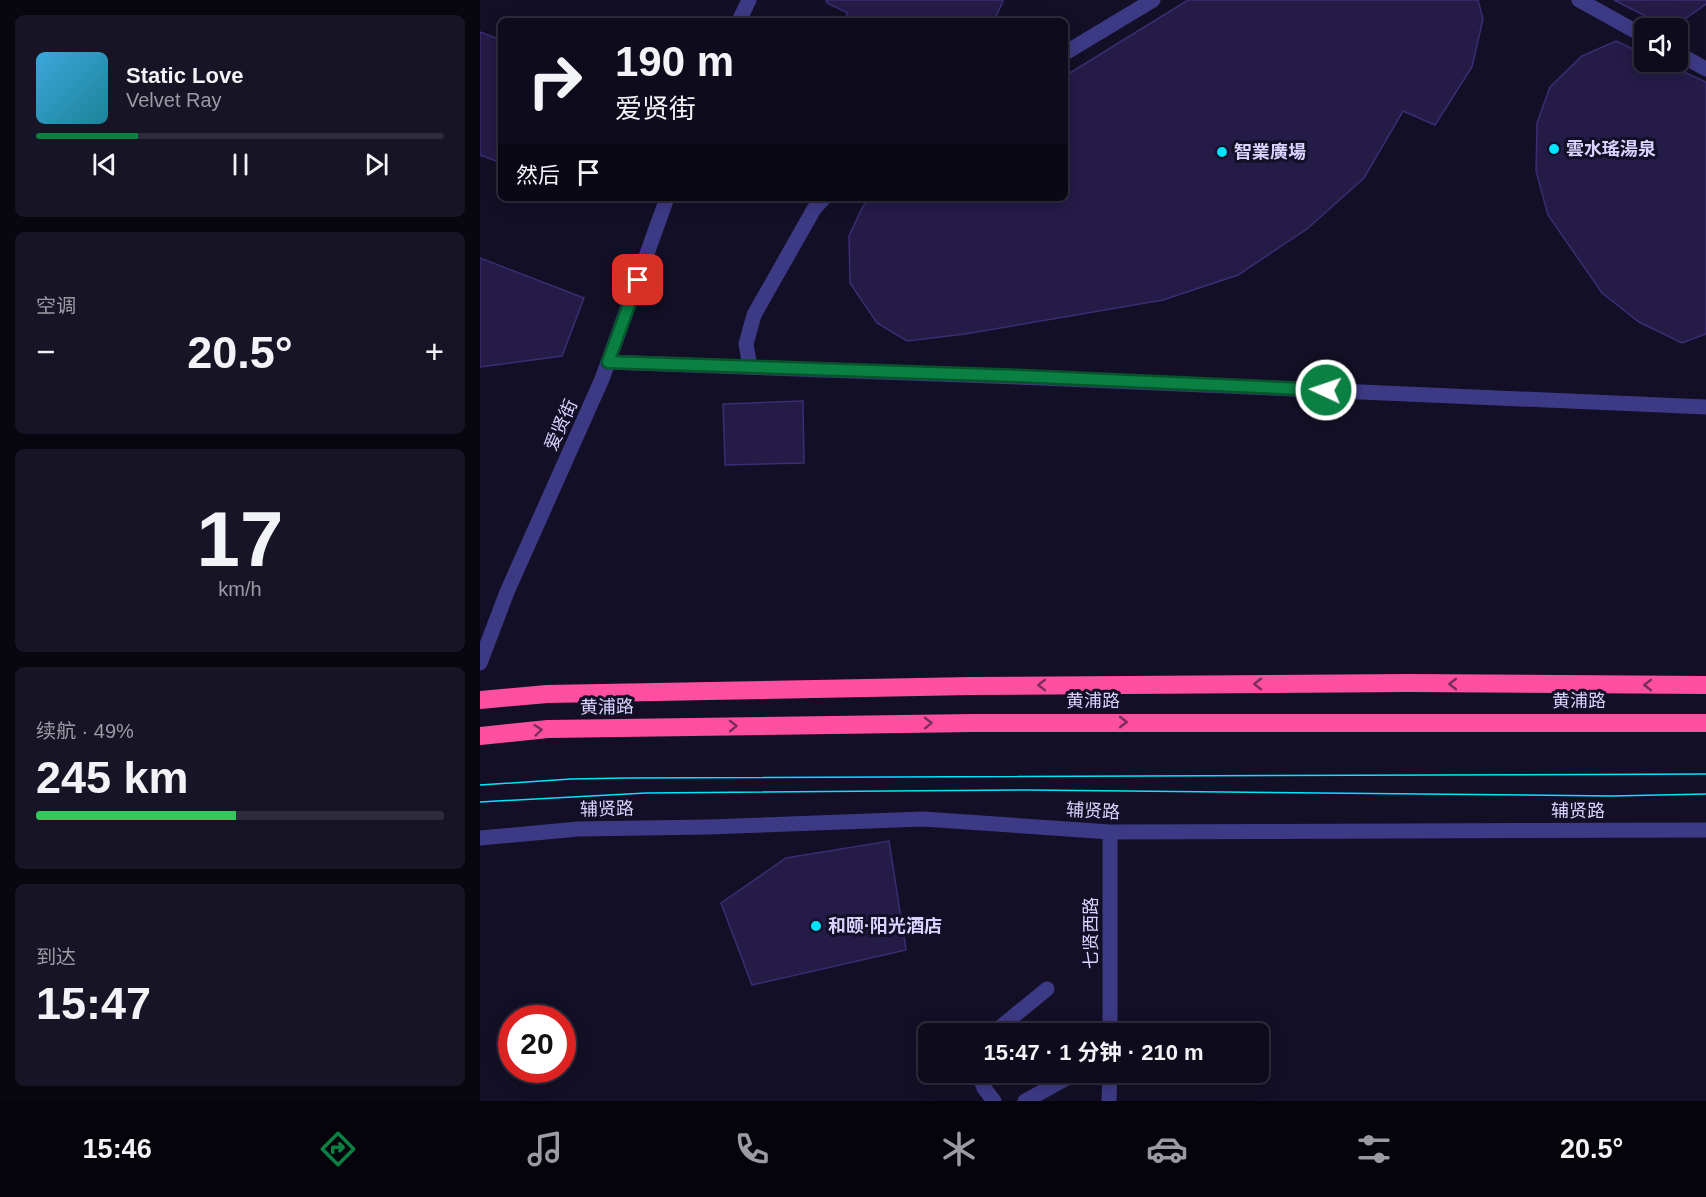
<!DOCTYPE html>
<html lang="zh">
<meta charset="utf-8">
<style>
:root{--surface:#0e0b1c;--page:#171425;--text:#f1f3f6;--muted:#9b9ba3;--line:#2e2b3b;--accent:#0b8043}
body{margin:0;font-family:Arial,"Noto Sans SC",sans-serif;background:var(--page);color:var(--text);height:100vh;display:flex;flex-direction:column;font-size:22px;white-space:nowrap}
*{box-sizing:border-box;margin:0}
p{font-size:20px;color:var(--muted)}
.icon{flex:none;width:33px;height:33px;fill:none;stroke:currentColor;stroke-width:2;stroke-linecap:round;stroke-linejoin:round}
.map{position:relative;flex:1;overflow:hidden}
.details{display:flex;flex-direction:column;gap:15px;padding:15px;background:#08060f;width:480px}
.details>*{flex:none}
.hud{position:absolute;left:18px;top:18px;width:570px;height:183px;border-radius:9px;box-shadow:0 3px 15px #0003,0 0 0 2px var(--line);background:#0e0b1c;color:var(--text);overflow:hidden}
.tools{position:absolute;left:1154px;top:18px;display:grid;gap:12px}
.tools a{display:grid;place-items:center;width:54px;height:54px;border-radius:9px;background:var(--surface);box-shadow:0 3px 15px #0003,0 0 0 2px var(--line);font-size:30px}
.speed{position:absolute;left:18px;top:1005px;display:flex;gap:12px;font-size:30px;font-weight:700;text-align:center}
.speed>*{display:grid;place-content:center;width:78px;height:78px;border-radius:50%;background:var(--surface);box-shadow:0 3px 15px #0003,0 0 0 2px var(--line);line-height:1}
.speed .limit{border:9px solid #d22;background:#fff;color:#111}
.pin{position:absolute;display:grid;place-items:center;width:51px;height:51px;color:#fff;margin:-26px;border-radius:12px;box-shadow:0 3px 9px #0006}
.me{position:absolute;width:66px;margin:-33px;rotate:273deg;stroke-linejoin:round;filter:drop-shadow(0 0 4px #0008)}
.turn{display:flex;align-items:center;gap:21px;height:126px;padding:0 18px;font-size:27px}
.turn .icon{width:78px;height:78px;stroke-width:2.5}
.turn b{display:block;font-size:42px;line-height:51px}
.then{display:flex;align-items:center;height:57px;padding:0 18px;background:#0003;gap:12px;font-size:22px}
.big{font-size:45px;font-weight:700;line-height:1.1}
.details .widget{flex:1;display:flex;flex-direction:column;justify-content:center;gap:9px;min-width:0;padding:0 21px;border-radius:9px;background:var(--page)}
.details .dial{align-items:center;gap:0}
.dial b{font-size:78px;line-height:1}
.song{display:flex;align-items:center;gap:18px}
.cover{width:72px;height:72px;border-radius:9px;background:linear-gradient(135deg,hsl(200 70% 55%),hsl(190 70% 35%))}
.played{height:6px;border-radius:3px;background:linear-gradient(90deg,var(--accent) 25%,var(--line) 25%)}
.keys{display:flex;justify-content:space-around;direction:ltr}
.heat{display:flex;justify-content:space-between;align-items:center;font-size:33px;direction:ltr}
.charge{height:9px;border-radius:4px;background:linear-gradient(90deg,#34c759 49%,var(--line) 0)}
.trip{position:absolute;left:438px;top:1023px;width:351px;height:60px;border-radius:9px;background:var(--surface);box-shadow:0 3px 15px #0003,0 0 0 2px var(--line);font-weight:700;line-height:60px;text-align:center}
.tab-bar{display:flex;height:96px;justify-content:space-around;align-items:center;background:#06040b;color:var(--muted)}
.tab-bar .icon{width:42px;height:42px}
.tab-bar .current{color:var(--accent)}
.tab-bar b{font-size:27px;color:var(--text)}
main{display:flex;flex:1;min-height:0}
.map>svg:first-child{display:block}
.building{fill:#241b47;stroke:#3b2d73;stroke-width:1.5}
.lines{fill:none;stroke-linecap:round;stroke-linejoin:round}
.minor{stroke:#3d3a85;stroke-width:15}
.highway{stroke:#ff4fa3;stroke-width:18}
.tram{stroke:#00e5ff;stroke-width:1.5}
.oneway{stroke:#7d2c5e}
.route-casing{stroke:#07532c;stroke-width:15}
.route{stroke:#0b8043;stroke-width:10}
.poi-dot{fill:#00e5ff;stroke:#130f26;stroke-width:2}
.labels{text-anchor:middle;stroke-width:6;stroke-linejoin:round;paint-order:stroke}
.poi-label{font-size:18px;font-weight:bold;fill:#d9d4ff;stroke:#130f26;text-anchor:start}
.street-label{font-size:18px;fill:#d9d4ff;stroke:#130f26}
</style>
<main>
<section class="details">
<div class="widget">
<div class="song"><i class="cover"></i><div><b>Static Love</b><p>Velvet Ray</p></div></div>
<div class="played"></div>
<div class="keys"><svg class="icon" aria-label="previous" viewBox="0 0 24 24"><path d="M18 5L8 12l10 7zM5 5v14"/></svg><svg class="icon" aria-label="pause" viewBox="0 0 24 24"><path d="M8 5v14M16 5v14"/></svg><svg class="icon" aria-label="next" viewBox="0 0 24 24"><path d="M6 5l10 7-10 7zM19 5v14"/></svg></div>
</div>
<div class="widget"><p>空调</p>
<div class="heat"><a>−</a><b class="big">20.5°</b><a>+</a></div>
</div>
<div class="widget dial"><b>17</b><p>km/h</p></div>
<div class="widget"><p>续航 · 49%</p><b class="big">245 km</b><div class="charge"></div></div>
<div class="widget"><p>到达</p><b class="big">15:47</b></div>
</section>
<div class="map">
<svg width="1226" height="1101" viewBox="0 0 1226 1101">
<rect width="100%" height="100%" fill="#130f26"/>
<path class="building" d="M346 0H522L523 1 514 21H363L368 13 347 3Z
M708 0H998L1003 19 992 67 955 125 923 111 884 178 827 229 758 275 683 300 485 334 427 341 397 323 370 283 369 236 383 206 392 198H585V76Z
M1134 0H1226V4L1192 28H1189Z
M0 32 21 40V163L0 155Z
M1136 41 1164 54V62H1182L1226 82V334L1202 343 1159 322 1122 293 1068 215 1056 171 1057 123 1070 87 1102 56Z
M0 258 104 298 82 356 0 367Z
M323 401 324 463 245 465 243 404Z
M409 841 426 950 272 985 241 903 306 858Z"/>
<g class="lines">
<path class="minor" d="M1099 0 1164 36
M259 21 269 0
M585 53 673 0
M1197 53 1226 69
M128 362 538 377 1226 407
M270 367 266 344 274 315 334 209 344 198
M0 663 27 592 122 379 187 198
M0 838 98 829 228 827 443 819 630 832 1226 830
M512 1034 567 989
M630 1034V832
M498 1072 504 1088 514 1101
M545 1101 598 1072
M629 1101 630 1072"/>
<path class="highway" d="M0 700 67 694 491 686 929 683 1226 685
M0 736 68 729 493 723H1226"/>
<path class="tram" d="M0 785 91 779 145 778 1226 774
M0 802 166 793 549 790 1132 796 1226 794"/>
</g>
<defs><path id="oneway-chevron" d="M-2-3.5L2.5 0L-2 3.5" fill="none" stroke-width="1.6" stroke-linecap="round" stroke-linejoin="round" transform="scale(1.5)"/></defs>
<g class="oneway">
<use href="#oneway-chevron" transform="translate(778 684) rotate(180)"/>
<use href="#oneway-chevron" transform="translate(973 684) rotate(-180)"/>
<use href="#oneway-chevron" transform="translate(562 685) rotate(180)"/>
<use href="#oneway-chevron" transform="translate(1168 685) rotate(-180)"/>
<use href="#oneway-chevron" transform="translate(643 722)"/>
<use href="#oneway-chevron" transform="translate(448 723) rotate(-1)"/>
<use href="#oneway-chevron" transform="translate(253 726) rotate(-1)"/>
<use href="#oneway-chevron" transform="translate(58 730) rotate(-6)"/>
</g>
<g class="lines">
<g class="route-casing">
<path id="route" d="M158 280 128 362 538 376 846 390"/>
</g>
<use href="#route" class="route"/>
</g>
<g class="poi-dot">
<circle cx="1074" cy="149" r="6"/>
<circle cx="742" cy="152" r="6"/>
<circle cx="336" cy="926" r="6"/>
</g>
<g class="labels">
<g class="poi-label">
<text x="1086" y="155">雲水瑤湯泉</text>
<text x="754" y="158">智業廣場</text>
<text x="348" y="932">和颐·阳光酒店</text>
</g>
<g class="street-label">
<text transform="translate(81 425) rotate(-66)" y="6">爱贤街</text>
<text x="613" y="707">黄浦路</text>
<text x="1099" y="707">黄浦路</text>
<text transform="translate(127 707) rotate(-1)" y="6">黄浦路</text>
<text transform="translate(127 809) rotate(-1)" y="6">辅贤路</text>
<text transform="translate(613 811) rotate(3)" y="6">辅贤路</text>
<text x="1098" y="817">辅贤路</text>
<text transform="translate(611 933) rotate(-90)" y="6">七贤西路</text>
</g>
</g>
</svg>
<div class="tools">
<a><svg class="icon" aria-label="sound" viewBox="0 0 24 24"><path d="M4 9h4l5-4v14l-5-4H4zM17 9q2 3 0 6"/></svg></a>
</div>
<div class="speed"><div class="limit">20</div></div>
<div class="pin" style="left:158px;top:280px;background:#d93025"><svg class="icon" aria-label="arrive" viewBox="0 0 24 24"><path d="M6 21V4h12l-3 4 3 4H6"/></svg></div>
<svg class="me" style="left:846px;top:390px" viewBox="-20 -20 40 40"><circle r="17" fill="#0b8043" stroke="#fff" stroke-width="3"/><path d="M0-11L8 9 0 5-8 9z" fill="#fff"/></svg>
<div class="trip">15:47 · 1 分钟 · 210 m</div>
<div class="hud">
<div class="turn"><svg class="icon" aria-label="right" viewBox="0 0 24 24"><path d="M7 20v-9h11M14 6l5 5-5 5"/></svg><div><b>190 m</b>爱贤街</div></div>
<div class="then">然后<svg class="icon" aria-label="arrive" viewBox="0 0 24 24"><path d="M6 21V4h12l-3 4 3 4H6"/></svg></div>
</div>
</div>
</main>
<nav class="tab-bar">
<b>15:46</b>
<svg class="icon current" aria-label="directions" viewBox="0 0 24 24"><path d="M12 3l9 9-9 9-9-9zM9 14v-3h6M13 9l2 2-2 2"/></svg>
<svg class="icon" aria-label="music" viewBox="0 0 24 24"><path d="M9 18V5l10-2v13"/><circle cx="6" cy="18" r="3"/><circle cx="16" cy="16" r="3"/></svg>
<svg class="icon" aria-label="phone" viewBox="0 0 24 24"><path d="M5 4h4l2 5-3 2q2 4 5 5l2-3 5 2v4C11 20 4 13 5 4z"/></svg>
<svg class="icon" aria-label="climate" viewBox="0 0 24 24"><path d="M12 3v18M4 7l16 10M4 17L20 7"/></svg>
<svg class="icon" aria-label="car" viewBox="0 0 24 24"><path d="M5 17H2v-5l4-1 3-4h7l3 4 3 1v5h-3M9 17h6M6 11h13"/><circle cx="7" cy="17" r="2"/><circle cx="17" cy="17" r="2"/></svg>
<svg class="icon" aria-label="filters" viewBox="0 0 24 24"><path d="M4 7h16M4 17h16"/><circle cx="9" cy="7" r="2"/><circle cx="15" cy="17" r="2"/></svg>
<b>20.5°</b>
</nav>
